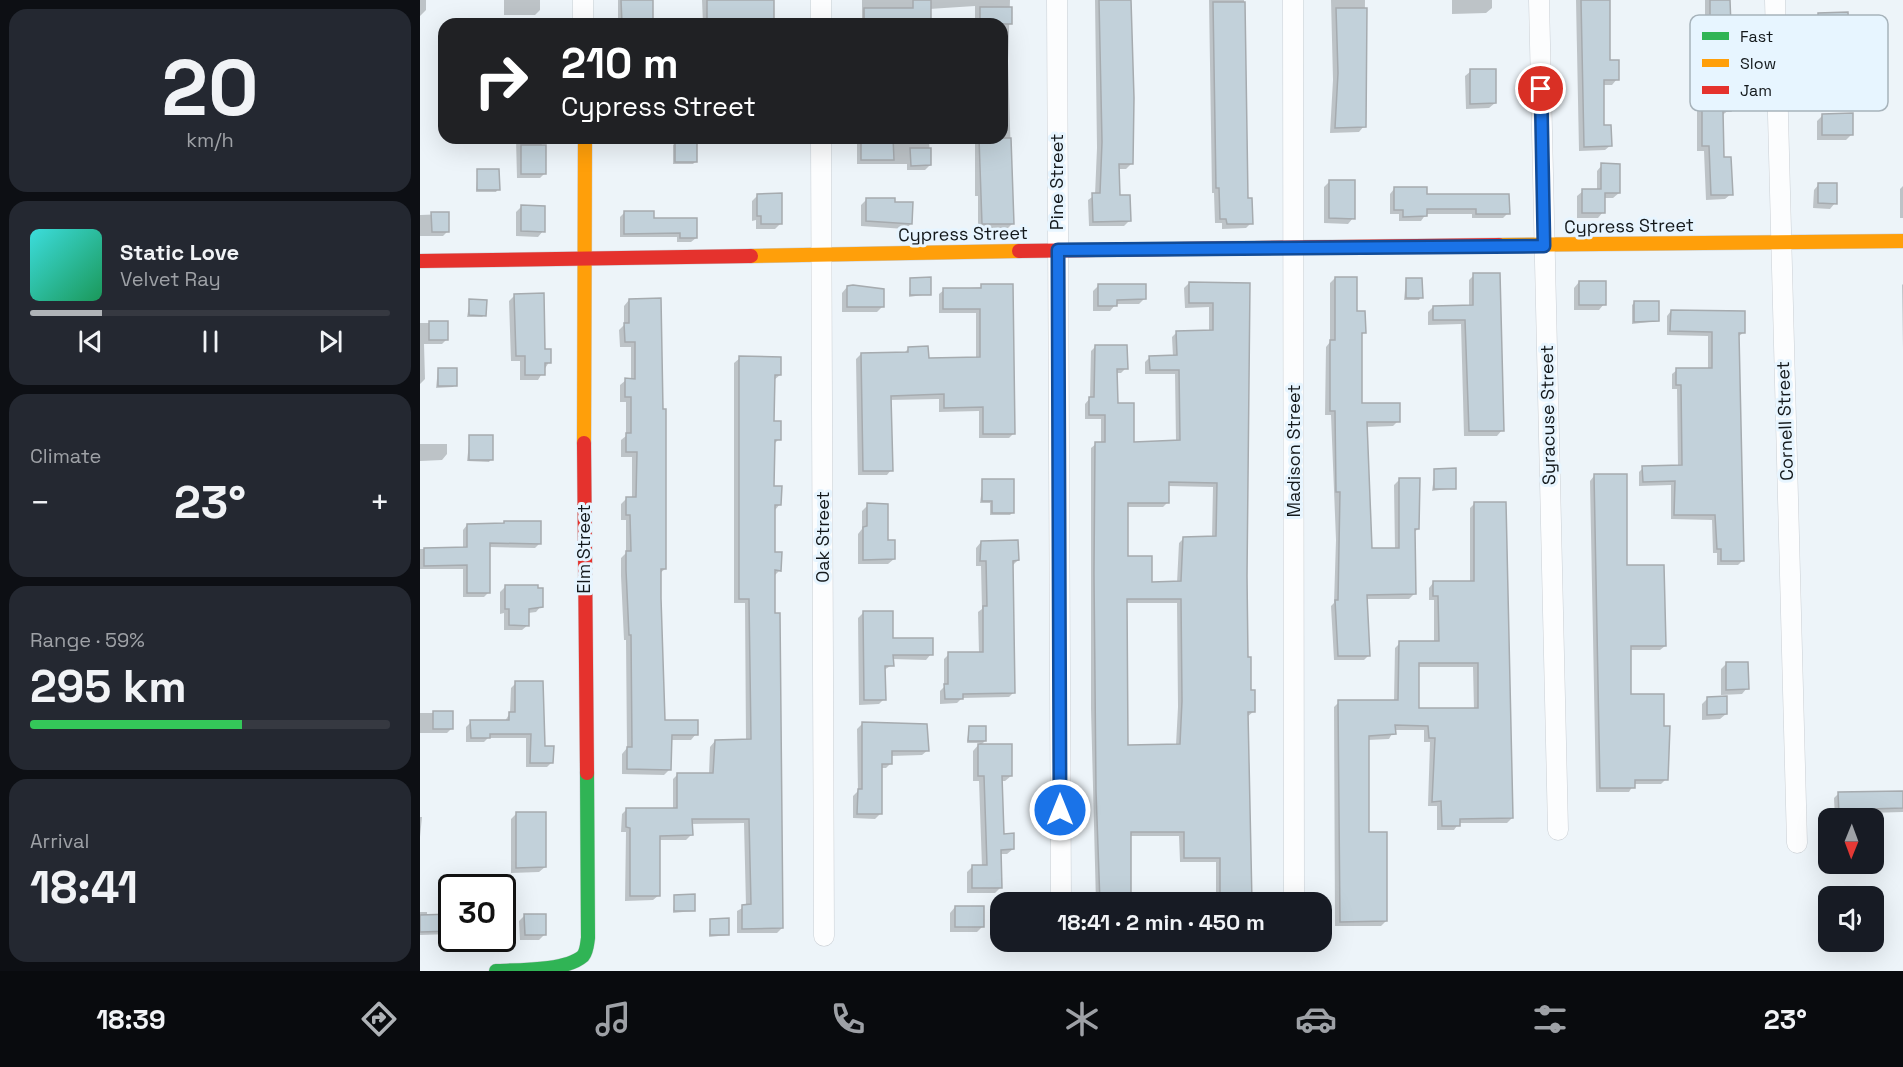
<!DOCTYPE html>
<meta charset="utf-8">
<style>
:root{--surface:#171b24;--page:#242831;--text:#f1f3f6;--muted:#9ea1a6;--line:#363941;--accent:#afb3b7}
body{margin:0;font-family:"Space Grotesk",sans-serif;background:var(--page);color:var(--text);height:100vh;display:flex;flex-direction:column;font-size:22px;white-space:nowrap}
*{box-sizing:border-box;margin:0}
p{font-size:20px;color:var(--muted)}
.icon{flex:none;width:33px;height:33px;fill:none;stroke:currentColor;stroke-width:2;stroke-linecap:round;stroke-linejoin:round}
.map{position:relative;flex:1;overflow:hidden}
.sheet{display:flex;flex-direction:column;gap:9px;padding:9px;background:#0d0f14;width:420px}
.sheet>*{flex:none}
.guide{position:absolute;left:18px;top:18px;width:570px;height:126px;border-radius:18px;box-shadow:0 6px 24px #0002;background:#202124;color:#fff;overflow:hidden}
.needle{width:39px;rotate:181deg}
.controls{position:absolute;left:1398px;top:808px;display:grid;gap:12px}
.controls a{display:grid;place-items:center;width:66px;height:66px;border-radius:12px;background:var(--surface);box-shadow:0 6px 24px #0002;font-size:30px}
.speed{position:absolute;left:18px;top:874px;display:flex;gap:12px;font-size:30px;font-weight:700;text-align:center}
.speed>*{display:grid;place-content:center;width:78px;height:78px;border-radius:50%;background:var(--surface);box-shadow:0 6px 24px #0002;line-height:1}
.speed .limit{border:3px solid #111;border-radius:9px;background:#fff;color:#111}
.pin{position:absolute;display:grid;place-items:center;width:51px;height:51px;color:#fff;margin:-26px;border:3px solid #fff;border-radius:50%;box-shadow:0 2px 6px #0007}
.me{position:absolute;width:66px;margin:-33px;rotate:0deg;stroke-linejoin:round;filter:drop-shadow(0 0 4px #0008)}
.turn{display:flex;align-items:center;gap:21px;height:126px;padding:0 24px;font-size:27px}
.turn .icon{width:78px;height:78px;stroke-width:2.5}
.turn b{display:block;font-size:42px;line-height:51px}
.big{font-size:45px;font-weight:700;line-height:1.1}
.sheet .tile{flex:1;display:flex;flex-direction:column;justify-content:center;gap:9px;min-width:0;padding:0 21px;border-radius:18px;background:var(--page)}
.sheet .dial{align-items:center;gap:0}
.dial b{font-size:78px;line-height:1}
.song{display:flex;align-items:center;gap:18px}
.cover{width:72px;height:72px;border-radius:9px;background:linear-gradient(135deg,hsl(180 70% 55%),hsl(150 70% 35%))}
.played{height:6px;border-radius:3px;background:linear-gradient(90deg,var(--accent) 20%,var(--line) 20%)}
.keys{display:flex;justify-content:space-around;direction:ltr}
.heat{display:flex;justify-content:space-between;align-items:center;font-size:33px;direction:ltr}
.charge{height:9px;border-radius:4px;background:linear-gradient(90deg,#34c759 59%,var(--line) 0)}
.trip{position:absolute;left:570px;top:892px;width:342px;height:60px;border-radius:18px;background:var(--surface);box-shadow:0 6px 24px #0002;font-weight:700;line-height:60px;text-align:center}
.tabs{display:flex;height:96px;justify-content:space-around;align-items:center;background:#090b0e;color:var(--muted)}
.tabs .icon{width:42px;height:42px}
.tabs .on{color:var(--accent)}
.tabs b{font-size:27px;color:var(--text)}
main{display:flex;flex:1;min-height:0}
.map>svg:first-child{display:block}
.shadow{fill:#0003;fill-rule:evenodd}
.building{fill:#c2d1da;stroke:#a6abaf;stroke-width:1.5;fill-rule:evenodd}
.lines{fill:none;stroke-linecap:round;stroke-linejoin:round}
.street-casing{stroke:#cacfd4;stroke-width:21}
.fast-casing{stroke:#cacfd4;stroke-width:15}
.slow-casing{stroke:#cacfd4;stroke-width:15}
.jam-casing{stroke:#cacfd4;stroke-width:15}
.street{stroke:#fcfdfe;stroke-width:20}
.fast{stroke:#30b455;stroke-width:14}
.slow{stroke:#ff9f0a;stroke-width:14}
.jam{stroke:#e5322d;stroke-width:14}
.route-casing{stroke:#114b97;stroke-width:15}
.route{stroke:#1a73e8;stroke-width:10}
.labels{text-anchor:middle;stroke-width:6;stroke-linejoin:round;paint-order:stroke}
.street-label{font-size:18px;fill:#13181b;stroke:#e7f5ff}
.key{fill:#e7f5ff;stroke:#a7b3bb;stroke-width:1.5}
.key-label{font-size:16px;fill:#13181b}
</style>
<main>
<section class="sheet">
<div class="tile dial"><b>20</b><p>km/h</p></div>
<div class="tile">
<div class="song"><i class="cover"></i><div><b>Static Love</b><p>Velvet Ray</p></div></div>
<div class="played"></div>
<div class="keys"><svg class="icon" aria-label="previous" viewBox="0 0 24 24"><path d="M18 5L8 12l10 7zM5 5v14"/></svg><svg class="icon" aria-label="pause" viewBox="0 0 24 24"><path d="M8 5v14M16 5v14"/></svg><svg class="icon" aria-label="next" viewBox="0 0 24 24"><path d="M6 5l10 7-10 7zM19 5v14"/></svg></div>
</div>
<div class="tile"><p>Climate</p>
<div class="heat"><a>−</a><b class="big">23°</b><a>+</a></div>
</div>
<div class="tile"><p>Range · 59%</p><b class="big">295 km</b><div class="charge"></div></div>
<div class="tile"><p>Arrival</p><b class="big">18:41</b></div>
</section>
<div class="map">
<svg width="1483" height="971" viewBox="0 0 1483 971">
<rect width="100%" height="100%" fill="#edf4f9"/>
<path class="shadow" d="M0 0H6V10L0 16V34Z
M84 0H120V10L115 15H84Z
M198 0H232V24H198Z
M282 0H352L353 24H283Z
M442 0H590L588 61 593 223 588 228H558V196H555V138H582V24H555V6L509 9 510 24H442Z
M675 0H710L711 164 706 169H698V197L709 221 704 226H669L668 200 675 195 677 148Z
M789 0H824L827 199 831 223 826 228 802 229V223H795L794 193H792Z
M911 0H945L944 126 939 132 910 133 913 80Z
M1032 0H1072V8L1066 13 1032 14Z
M1156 0H1190L1189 61 1197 79 1192 85H1183V127L1191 145 1185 150 1159 151Z
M1285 0H1310L1309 110 1301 116 1302 158 1311 194 1305 199 1286 200 1284 151H1277V97L1283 91H1287V51L1273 52 1272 30 1278 24H1285Z
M1399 14 1429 68 1423 73H1394L1393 20Z
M1051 71 1075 103 1069 108 1046 109 1045 76Z
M1403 115 1432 134 1426 140H1397V121Z
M88 138H121L125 173 120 178H97L96 139Z
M284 138H307L302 143H285Z
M437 138H518H509L510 165 505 170H487V164H437Z
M255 143 276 161 273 164H253V145Z
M1182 165 1199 193 1193 198H1183V212L1178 218H1157V196L1163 191H1177V171Z
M58 170 78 189 76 192H56Z
M910 181 933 218 928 224 904 223V187Z
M1399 184 1415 203 1410 209 1393 208 1394 190Z
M1483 186V218H1480V189Z
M974 189 1005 195 1088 213 1083 218H1052V214H1006L1001 221H979V214H970V194Z
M338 195 361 223 355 229H336V220L332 221V201Z
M447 199 491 224 485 229 441 226V205Z
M101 207 123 231 118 237 96 236V212Z
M204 213 233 219 276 238 271 242H257V237H200V217Z
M27 214V232L23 236H0V215Z
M1054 275 1082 430 1077 436H1044L1041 324 1008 325V312L1013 307H1049V280Z
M915 278 944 332 941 335 940 404 978 421 973 426 946 427 951 550 975 549 974 485 979 480 998 529 993 533 994 594 989 599H946L949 655 944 660H914L911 606 914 603 916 540 911 415H905L906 347 910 342V283Z
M491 279 509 294 489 297Z
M986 280 1001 297 999 300H984Z
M1159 282 1184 304 1179 310H1154V288Z
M769 283 828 284 827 658 833 712 827 717 830 903H796V862H760L759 836H709L711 903H676L671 709V448L676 444H681V419H665V404L670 398 671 351 676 346 706 368 701 373H696V404L713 443 756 441 755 374H725V362L730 357H753L752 337 757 332H789V307L765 308 764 288ZM748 486 793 487 792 538H764L759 543 757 583H730L706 557V507H743L748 502ZM705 603H757L758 707 756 745 706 746Z
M1483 284V350L1482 285Z
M591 285 594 433 589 438H559V411L519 412V399L469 400 471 470 467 475H438L436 359 441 354H483L489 348 507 360 556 359V313H519V294L524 290Z
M678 286 724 299 719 304H696L690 311H673V291Z
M427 287 463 306 457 312H422V293Z
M95 295 129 362 118 380H100V361H91L89 301Z
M209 300H239L245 569 239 574 243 722 276 734 271 740H250V769L244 775 202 774V754L207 748 206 640H204L201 576V558L206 553V520H201V504L207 498H212V457H201V440L206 436V402H200V385L206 380H211V347H200L199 330 204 325V306Z
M50 301 65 315 62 317H47Z
M1215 302 1238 321 1212 324V305Z
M1251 311 1324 332 1318 337 1323 560 1318 565H1297V553H1293L1292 520 1251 519V485L1219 486V472L1223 468 1258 467 1257 389H1252V374L1257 370H1288V336L1247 335V316Z
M0 323H27V339L22 344H4L5 379 0 384Z
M320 358 360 375 354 380 353 422 359 439 354 444 353 488 360 504 355 510 353 553 360 570 355 575 353 614 362 928 357 933H317V911L326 906 324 823 271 824V835L266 840H238L239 895 233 900 205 901 206 832H201L202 814 207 809H253V779L258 774H289L290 747 295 741H326L325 603H314V363Z
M18 369 35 385 33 387 16 388Z
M50 436 71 459 69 462 47 461Z
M0 444H27V454L22 460 0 461Z
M1015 470 1035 488 1012 491Z
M1174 476 1206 566 1245 646 1240 650H1209V696L1246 779 1241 784H1214L1209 792H1176L1170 481Z
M563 481 592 513 590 515H570V503H560Z
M1055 503 1092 818 1087 823H1039L1034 830H1017V806H1008L1010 742H1004V730H974L969 739 948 740V834L966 921 961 926H915L914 707 919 702 974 701 975 648 980 643 1014 642V600H1009V588L1013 583 1050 582V508ZM998 667H1053L1054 710H998Z
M448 505 474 559 468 564H438V534L442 529V511Z
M47 525 120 543 115 548 69 547 68 593 64 597H43V569H0V549H43V530Z
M561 542 598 560 593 565 594 692 589 697 542 698 537 703 520 704V691L524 687V659L529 654 559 653 558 612 562 609 561 566H556V548Z
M86 586 121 606 116 612 108 613V625L102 630H84V613L80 614V592Z
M443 613 472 639 511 654 506 660 472 659V665L464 670V699L459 704 439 705 438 618Z
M1306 664 1327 688 1322 694 1301 695V669Z
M96 683 132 762 127 767H106V738H68L64 742H46V727L51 722 85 721 90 713 91 688Z
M1287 699 1306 714 1300 719 1282 720V704Z
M0 713H31L32 728 27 733H0Z
M442 724 508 750 502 755 471 756V763L466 768H461L460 814 455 819 433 818V796L438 791 437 729Z
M549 727 565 741 561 745 591 776 585 781H581L583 835 593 849 587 854H580L581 887 575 893H547V872L552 867H562L559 781H553V751L560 743H547Z
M1419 793H1483V812L1448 813 1444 819H1415L1414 798Z
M96 814 125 867 119 872 91 873V819Z
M0 817H2L0 837Z
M255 896 273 911 253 913Z
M535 907 563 926 557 932H530V913Z
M0 912H7V916H32V934L0 935Z
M104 916 125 934 119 940H100L99 921Z
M291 920 308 935 289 937Z"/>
<path class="building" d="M201 0H233V24H202Z
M287 0H354V24H287Z
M493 0H511V24H444V8H493Z
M679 0H711L714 98 713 164H699L700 195H710L711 221 673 222 672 193H680L682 142Z
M1161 0H1190V60H1199V80H1184V125H1191L1192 146 1164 147Z
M1290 0H1310L1313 79 1311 111H1303L1304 157H1311L1313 195H1291L1289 146H1282V90H1292V46L1278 47 1277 23H1290Z
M793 2H825L828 198H832L833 224H807L806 219H800L799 188H796Z
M560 7H592V24H560Z
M916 8H947L946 127 915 128 918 73Z
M1428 12 1430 68H1399L1398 13Z
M1050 69H1076V103L1050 104Z
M1433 113V135H1402V114Z
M441 138H473L474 160H441Z
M559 138H591L594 224H562Z
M255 141H277V162H255Z
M101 145H126V174H101Z
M490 148H511V165L491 166Z
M1181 163 1200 164V193H1185V213H1162V189H1181Z
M57 169H79L80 190H57Z
M909 180H935V219L909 218Z
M1398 183H1417V204L1398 203Z
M974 187H1007V194H1089L1090 214H1056V209H1007V216L983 217V210H974Z
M362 193V224H341V216H337V194Z
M446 198H475V202H493L492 224 446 221Z
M101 205 125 206V232L101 231Z
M204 211H234V218H277V238H260V233L204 234Z
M11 212H29V232H12Z
M1053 273H1080L1084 431H1049L1045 320H1013V306L1053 305Z
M511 277V295H490V278Z
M915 277H937V311H945L946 333H942V403H980V422H947L952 548H979V478H1000L999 529H995L996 594 947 595 950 656H918L915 600H918L920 492H916L915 411H910V340H915Z
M986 278H1002L1003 298H986Z
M1159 281H1186V305H1159Z
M769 282 830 283 827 576 828 657H831V690H835V712H828L832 903H800V858H764V832H711V903H680L676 791 674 573 675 442H685V415H669V397H674L675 345H707L708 369H697L698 403H714V442L760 440 759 370H730L729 356 757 355 756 331 793 330V303H769ZM749 482 797 483 796 536 763 537 761 581 732 582V556H708V503H749ZM707 599H761L762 701 760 744 708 745Z
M561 284H593L595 434H563V407L524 408V394L471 396 473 471H443L441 353 488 352V347L508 346 509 358 560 357V309H523V288H561Z
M678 284H726V299L697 300V306H678Z
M433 285 464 289V307H427V286Z
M124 293 125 349H131V363H125V375H105V356H96L94 294Z
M241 298 243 409H246V569H241V598L245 720H278V735H252L251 770 207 769V747H212L211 635H209L206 570V551H211L210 515H206V497H216L217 452H206V433H211V397H205V378L215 379V342H205L204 323H209V299Z
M49 299 67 300 66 316 49 315Z
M1214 301H1239V321L1214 322Z
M1251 310 1325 311V333H1319L1324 561H1301V549H1297L1295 515H1254L1255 481 1223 482 1222 466 1262 465 1261 385H1256V368H1292V332L1250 331Z
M9 321H28V340H9Z
M319 356 361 357V375H355L354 421H361V440H355L354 486H362L361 505H355V552H362L361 571 355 570V613H360L363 928 322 929V905L331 904 329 819H272L273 835 240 836V896H210V828L206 827V808H257V773H293L295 740 331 739 329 599H319Z
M18 368H37V386H18Z
M49 435H73V460H49Z
M1036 468V489H1014V469Z
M1174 474H1207V565H1244L1246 646H1211V694H1244V726H1250L1248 780H1215V788H1180Z
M562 479H594V513H572V501H562Z
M1054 502H1086L1093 818 1040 819V826H1022L1021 801 1012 802 1015 738H1009L1008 726 975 725 976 734 949 736V832H967V921L920 922 918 700H978L979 641H1019L1018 596H1013V581H1054ZM999 663H1058V708H999Z
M447 503 468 504V540H475V559L443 560V527L447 526Z
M84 521H121V544L70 543V593H47V565L4 566V548L47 547V524L84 523Z
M598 540 599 560 593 561 595 693 543 694V699H525L524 684H528V652H563V606H567L566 561H560L561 541Z
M85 585H118V588H123V607L109 609V626L89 625V609H85Z
M443 611H473V638H513V655H473L474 666H465L466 700H444Z
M1306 662H1328L1329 689 1306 690Z
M95 681H123L125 746H134L133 763H110L111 734H70V738H51L50 720H89V712H95Z
M1307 696V714L1287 715V697Z
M13 711H33V729H13Z
M442 722 507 724 509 751H472V764H462V814H437L438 789H442Z
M549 726H566V741H548Z
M558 744H592V776H582L584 834 594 833V849L581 850 582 888H552V865H567L564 776H558Z
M1483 791V808L1450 809V815L1419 816 1418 792Z
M96 812H126V867L96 868Z
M275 894V911H254V895Z
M535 906H564V927H535Z
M32 914V931L0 932V915Z
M104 914H126V935H105Z
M309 918V935H290V919Z"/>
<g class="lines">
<g class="street-casing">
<path id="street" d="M163 0V24
M401 0V24
M637 0 641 903
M873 0 874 903
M1119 0 1138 830
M1355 0 1377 843
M401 138 404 936"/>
</g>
<g class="fast-casing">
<path id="fast" d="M76 971C100 970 146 971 163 956 167 951 167 944 168 938L167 773"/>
</g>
<g class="slow-casing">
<path id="slow" d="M1079 245 1483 241
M331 256 599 251
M164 443 165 138"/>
</g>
<g class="jam-casing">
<path id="jam" d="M599 251 1079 245
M0 261 331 256
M164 443 167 773"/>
</g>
<use href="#street" class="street"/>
<use href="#fast" class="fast"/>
<use href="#slow" class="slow"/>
<use href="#jam" class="jam"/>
</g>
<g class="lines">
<g class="route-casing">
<path id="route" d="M640 810 638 250 1124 246 1121 89"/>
</g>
<use href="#route" class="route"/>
</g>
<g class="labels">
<g class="street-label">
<text transform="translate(637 182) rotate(-90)" y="6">Pine Street</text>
<text transform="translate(1209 226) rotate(-1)" y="6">Cypress Street</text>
<text transform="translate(543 234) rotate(-1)" y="6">Cypress Street</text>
<text transform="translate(1128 415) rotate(-91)" y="6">Syracuse Street</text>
<text transform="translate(1365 421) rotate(-92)" y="6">Cornell Street</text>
<text transform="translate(874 451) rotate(-90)" y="6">Madison Street</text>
<text transform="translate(403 537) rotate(-90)" y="6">Oak Street</text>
<text transform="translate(164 549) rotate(-90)" y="6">Elm Street</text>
</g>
</g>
<rect x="1270" y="15" width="198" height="96" rx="9" class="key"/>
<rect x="1282" y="32" width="27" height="8" fill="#30b455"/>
<rect x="1282" y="59" width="27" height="8" fill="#ff9f0a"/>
<rect x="1282" y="86" width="27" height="8" fill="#e5322d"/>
<g class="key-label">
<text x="1320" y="42">Fast</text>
<text x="1320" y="69">Slow</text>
<text x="1320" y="96">Jam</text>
</g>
</svg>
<div class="controls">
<a><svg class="needle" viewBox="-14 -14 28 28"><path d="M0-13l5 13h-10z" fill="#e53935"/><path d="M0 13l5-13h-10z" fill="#9ea1a6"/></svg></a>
<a><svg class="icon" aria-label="sound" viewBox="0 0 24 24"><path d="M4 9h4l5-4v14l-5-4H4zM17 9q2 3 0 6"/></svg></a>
</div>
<div class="speed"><div class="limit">30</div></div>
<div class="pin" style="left:1121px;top:89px;background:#d93025"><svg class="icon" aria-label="arrive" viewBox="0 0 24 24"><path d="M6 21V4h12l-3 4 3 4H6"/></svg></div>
<svg class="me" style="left:640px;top:810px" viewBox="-20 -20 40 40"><circle r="17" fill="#1a73e8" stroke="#fff" stroke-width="3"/><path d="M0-11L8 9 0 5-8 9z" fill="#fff"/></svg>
<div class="trip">18:41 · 2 min · 450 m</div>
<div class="guide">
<div class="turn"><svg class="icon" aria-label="right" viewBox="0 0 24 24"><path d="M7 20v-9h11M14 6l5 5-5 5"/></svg><div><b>210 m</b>Cypress Street</div></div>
</div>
</div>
</main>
<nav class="tabs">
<b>18:39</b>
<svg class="icon on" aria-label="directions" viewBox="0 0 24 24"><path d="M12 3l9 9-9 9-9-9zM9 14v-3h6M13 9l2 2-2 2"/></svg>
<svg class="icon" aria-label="music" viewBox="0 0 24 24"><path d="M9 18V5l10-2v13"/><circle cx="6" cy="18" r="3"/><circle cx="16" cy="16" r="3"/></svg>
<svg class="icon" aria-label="phone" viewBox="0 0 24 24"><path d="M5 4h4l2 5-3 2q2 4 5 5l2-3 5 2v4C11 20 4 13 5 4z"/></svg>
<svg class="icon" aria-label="climate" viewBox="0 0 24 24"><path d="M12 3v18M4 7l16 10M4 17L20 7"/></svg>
<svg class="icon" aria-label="car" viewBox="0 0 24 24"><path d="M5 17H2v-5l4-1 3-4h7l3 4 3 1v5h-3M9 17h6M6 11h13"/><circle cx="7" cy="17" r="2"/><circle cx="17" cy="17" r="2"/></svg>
<svg class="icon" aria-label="filters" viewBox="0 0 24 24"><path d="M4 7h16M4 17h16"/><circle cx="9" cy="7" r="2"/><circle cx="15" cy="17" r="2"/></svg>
<b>23°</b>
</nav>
